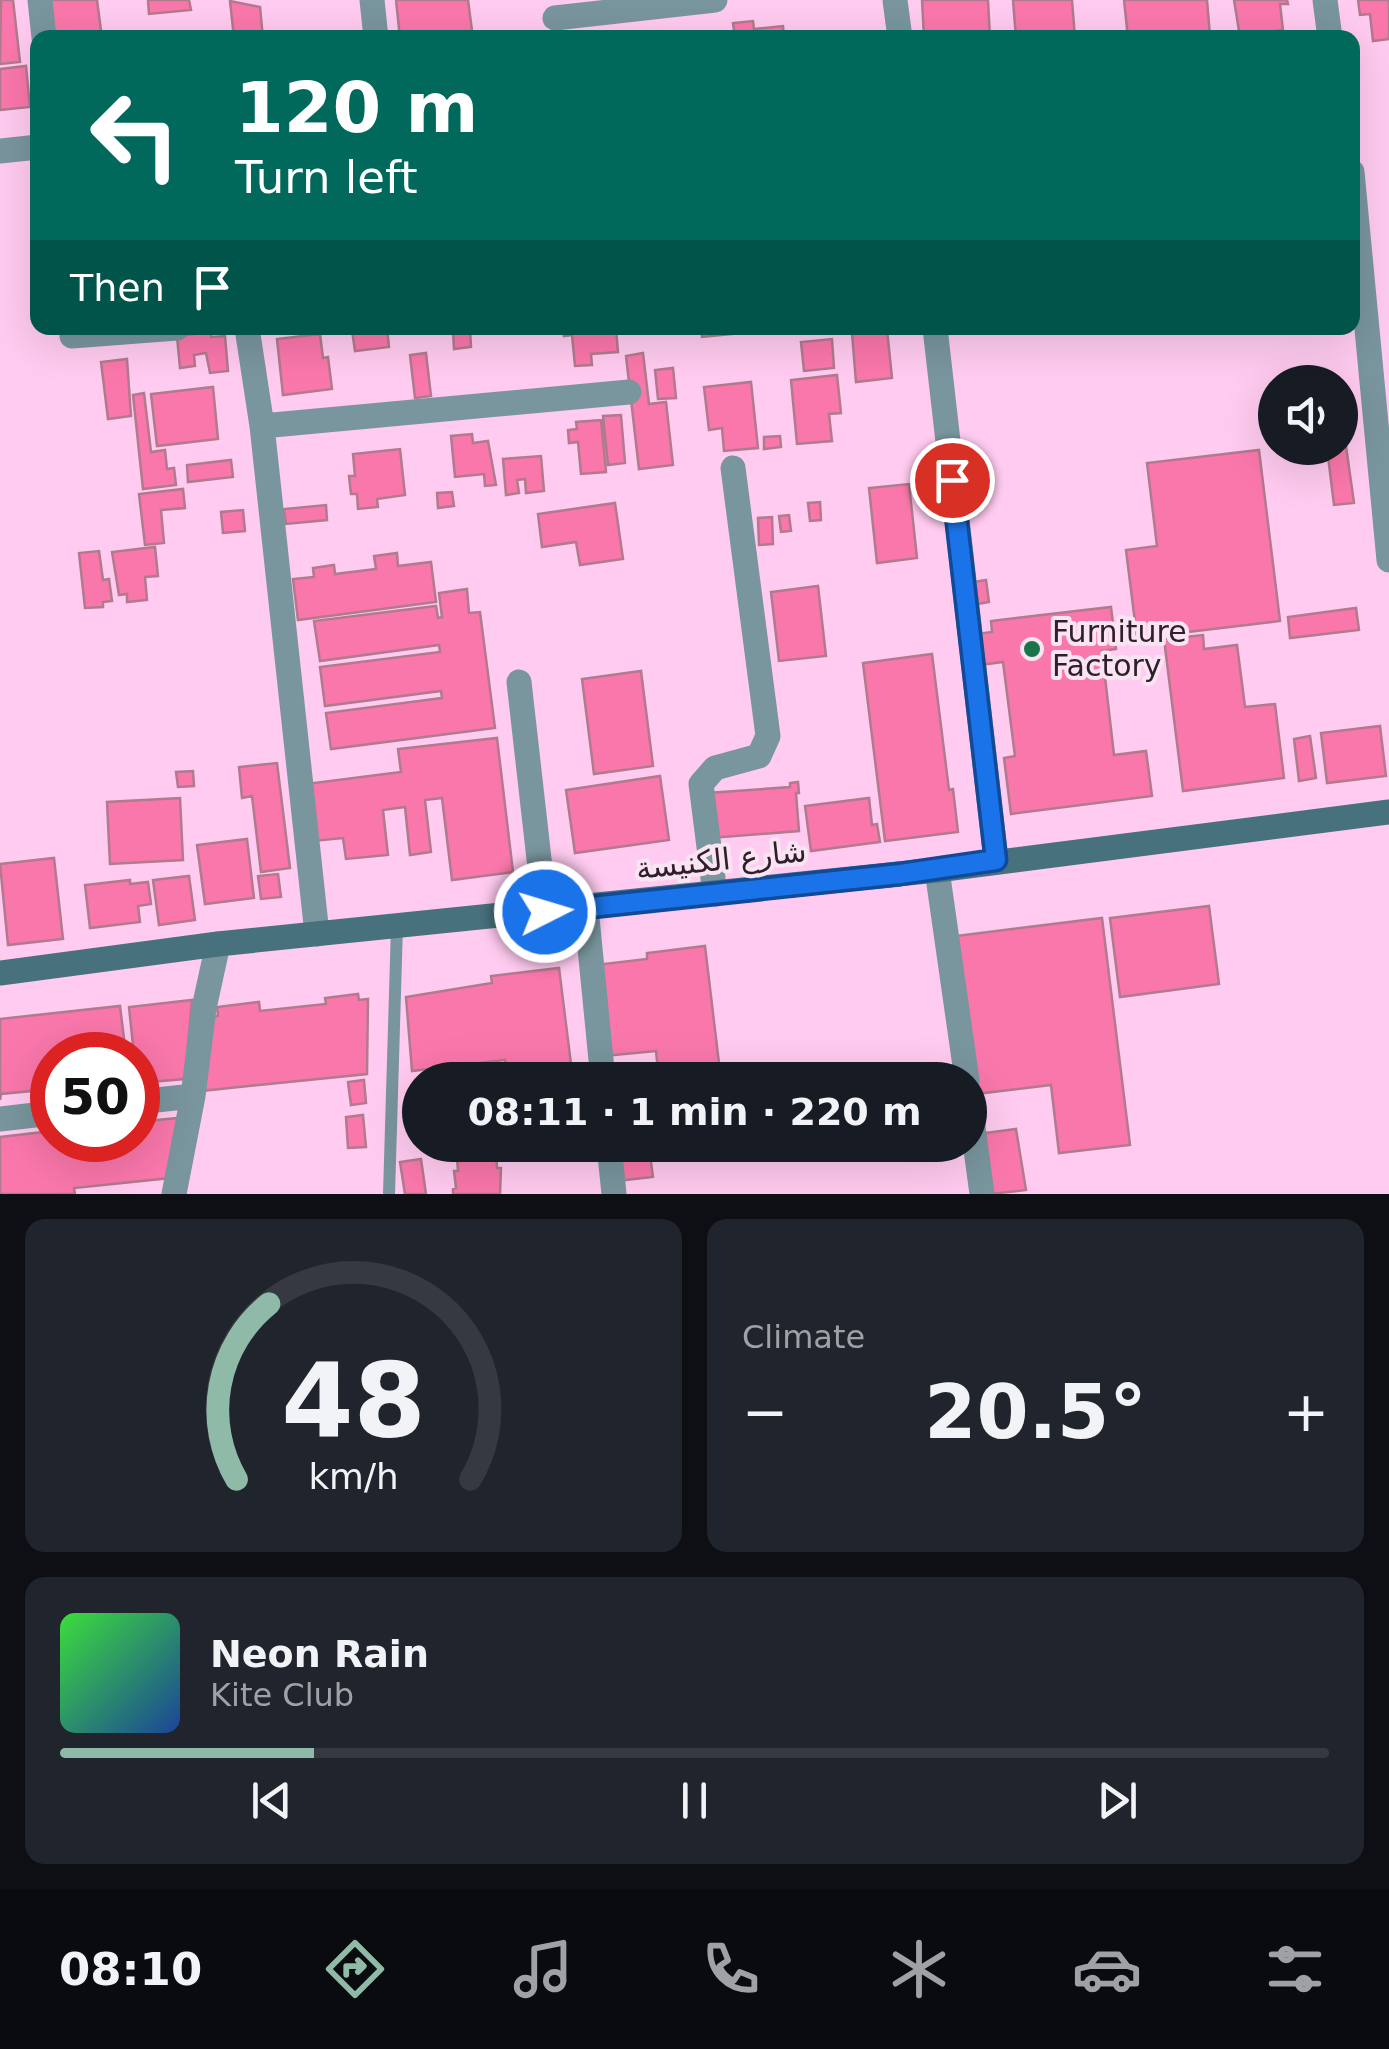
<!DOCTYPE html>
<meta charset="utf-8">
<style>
:root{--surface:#171b24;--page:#20242c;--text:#f1f3f6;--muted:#9ea1a6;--line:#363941;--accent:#90baa8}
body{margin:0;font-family:"DejaVu Sans",Cairo,sans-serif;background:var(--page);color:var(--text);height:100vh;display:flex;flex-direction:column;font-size:38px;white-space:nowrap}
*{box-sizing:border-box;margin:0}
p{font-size:32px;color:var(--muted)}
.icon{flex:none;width:55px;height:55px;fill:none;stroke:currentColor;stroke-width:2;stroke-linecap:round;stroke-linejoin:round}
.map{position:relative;height:1194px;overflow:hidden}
.drawer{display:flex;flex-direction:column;gap:25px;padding:25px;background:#0d0f14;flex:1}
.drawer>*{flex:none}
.banner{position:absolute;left:30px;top:30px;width:1330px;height:305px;border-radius:20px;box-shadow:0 10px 40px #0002;background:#00695c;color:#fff;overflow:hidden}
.fabs{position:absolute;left:1258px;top:365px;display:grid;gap:20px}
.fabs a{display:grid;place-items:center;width:100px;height:100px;border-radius:50%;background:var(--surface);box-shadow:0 10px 40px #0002;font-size:50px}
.speed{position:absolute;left:30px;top:1032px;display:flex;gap:20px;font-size:50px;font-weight:700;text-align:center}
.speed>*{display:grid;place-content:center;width:130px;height:130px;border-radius:50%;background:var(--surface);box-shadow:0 10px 40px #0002;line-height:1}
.speed .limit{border:15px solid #d22;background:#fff;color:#111}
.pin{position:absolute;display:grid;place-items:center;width:85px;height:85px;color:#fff;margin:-42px;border:5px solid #fff;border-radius:50%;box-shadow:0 2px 10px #0007}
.me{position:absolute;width:110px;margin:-55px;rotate:85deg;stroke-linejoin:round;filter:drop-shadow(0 0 8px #0008)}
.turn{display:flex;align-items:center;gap:35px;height:210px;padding:0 40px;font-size:45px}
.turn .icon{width:130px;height:130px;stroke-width:2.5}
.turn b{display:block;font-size:70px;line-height:85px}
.then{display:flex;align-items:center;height:95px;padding:0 40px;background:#0003;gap:20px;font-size:38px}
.big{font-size:75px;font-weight:800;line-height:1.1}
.drawer .tile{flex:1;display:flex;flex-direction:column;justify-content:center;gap:15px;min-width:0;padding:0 35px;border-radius:20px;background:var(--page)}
.drawer .dial{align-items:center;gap:0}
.dial svg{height:260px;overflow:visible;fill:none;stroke:var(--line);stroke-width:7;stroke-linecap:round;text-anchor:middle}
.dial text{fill:var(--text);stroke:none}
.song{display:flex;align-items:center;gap:30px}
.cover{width:120px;height:120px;border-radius:15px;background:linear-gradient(135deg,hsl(120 70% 55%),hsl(220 70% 35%))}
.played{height:10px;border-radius:5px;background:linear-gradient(90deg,var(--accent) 20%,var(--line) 20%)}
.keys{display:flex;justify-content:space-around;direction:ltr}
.heat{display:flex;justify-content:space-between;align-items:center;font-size:55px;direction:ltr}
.drawer .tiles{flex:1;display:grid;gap:25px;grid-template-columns:1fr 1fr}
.tile:last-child{grid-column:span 2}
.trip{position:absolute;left:402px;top:1062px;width:585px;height:100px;border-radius:50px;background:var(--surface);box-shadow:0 10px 40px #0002;font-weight:800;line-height:100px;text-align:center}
.menu{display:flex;height:160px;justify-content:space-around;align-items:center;background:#090b0e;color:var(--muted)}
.menu .icon{width:70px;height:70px}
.menu .selected{color:var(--accent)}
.menu b{font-size:45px;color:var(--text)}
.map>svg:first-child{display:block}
.building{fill:#fa77ab;stroke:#b17a8d;stroke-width:2.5}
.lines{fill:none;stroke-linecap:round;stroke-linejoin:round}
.service{stroke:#79959d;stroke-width:12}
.minor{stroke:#79959d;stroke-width:25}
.secondary{stroke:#47717d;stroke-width:25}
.route-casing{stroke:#114b97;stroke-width:25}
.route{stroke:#1a73e8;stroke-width:18}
.poi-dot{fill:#1a7449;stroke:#f9e4f2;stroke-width:4}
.labels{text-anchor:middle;stroke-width:8;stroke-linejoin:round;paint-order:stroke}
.poi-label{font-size:30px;fill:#311e2c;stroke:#f9e4f2;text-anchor:start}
.street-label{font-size:30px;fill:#311e2c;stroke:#f9e4f2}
</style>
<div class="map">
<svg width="1389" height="1194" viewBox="0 0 1389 1194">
<rect width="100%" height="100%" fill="#ffcbf0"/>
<path class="building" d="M1 0H13L20 62 0 64Z
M50 0H97L102 38H54Z
M148 0H189L191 10 149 14Z
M396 0H468L473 38H400Z
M922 0H988L990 38H924Z
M1013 0H1072L1075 38H1016Z
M1124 0H1207L1210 36 1128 38Z
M1234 0H1287L1288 4H1280L1283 30 1240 37Z
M1358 0H1389V39L1373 41 1370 14 1360 15Z
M230 1 260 7 263 38H234Z
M753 21 754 29 783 26 784 38H735L733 23Z
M26 66 30 107 0 110V69Z
M387 328 389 347 355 351 352 330Z
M563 328H616L618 352 591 354 592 365 575 366 572 335 564 336Z
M701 328H752L753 332 702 337Z
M470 329 471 347 454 349 453 330Z
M887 329 892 378 856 382 852 333Z
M211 332V337L225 336 228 371 210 373 206 353 194 355 195 366 180 368 177 336Z
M320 334 323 358 328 357 332 389 283 395 277 339Z
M832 339 834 368 804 371 801 342Z
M426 353 431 396 415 398 410 355Z
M643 353 649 404 666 402 673 465 639 469 626 356Z
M127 359 131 416 108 419 101 362Z
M673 368 676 398 658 399 655 370Z
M837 375 841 413 829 414 832 441 797 444 791 380Z
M751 382 758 448 724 451 722 428 709 430 704 387Z
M213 387 218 439 157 446 151 394Z
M144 393 151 452 165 450 167 469 174 468 176 485 143 489 133 395Z
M621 415 625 463 608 465 603 416Z
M601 420 606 472 581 474 578 442 569 443 568 430 577 429 576 422Z
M472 434 473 443 488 441 496 485 485 486 484 474 455 477 451 436Z
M780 436 781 447 764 449V437Z
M1346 446 1354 503 1334 505 1327 448Z
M400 449 405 495 377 499 378 507 358 509 357 494H351L349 476H355L353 454Z
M1259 450 1280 621 1137 638 1126 550 1157 546 1147 463Z
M541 456 544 491 526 493 525 479 517 480 519 493 506 495 503 459Z
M231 460 233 477 188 482 187 465Z
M909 484 917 558 877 563 869 488Z
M183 489 185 508 161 510 164 543 145 545 139 494Z
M452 492 454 506 438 508 437 493Z
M820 502 821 520 810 521 808 503Z
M615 503 623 559 580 565 576 542 542 547 538 514Z
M326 505 327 520 286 524 284 509Z
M243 510 245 531 223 533 221 512Z
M789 515 791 531 781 532 779 516Z
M772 517 773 544 759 545 758 518Z
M155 547 158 576 145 577 147 600 127 602V594L119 595 112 552Z
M99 551 103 580 109 579 112 601 103 602V607L85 608 79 553Z
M397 553 398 566 431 562 436 602 298 620 293 579 314 577 313 568 334 565 335 574 376 569 374 556Z
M986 580 989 602 978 604 974 582Z
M818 586 826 656 779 661 771 592Z
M467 589 469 613 480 612 495 728 331 749 326 713 442 698 441 691 325 706 320 667 440 652 439 645 320 661 314 621 436 606 438 618 442 617 439 593Z
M1111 607 1116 649 1102 651 1114 755 1146 751 1152 796 1011 814 1004 758 1015 756 1003 662 980 665 977 634 992 632 991 621Z
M1356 608 1359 630 1290 638 1288 617Z
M1203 635 1204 649 1237 645 1245 707 1275 704 1284 778 1183 791 1164 639Z
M932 654 949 790 953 789 958 832 885 841 863 663Z
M641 671 653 766 594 774 582 679Z
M1380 726 1386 776 1327 783 1321 733Z
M1310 736 1316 778 1299 781 1294 739Z
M497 738 513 872 452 880 442 798 425 800 431 852 410 855 405 807 383 810 388 855 346 859 343 838 313 841 306 784 401 772 398 749Z
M277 763 290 868 261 872 252 796 242 798 239 767Z
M193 771 194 786 178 787 176 772Z
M660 776 669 840 575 853 566 790Z
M798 782 799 793H796L799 831 711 838 708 793 790 787V783Z
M180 798 183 860 110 864 107 802Z
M869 798 872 825 877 824 880 842 811 851 805 806Z
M247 839 254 898 205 904 197 845Z
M54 858 63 939 8 945 0 864Z
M278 874 281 897 261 899 258 876Z
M189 876 195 920 159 925 153 880Z
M130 880V884L148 882 151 904 138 906 140 922 90 928 85 885Z
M1209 906 1219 984 1120 997 1110 918Z
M1102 918 1130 1145 1059 1153 1051 1085 976 1094 956 936Z
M705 946 721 1080H659L656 1051 605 1056 595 965 647 959V953Z
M559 968 573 1080H508L505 1060 412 1071 406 997 492 983 491 976Z
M358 994 359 1000 368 999 367 1074 201 1091 210 1017 218 1016 217 1007 259 1002 260 1011 326 1004 325 998Z
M192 1000 185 1079 138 1083V1055H134L129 1007Z
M120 1006 126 1055H52V1089L1 1094 0 1100V1019Z
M364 1080 366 1103 351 1105 348 1082Z
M363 1115 366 1147 348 1148 346 1117Z
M178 1118 170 1178 74 1188 75 1194H0V1137L52 1131V1140H138V1122Z
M1016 1129 1026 1190 991 1194 985 1133Z
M456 1145H496L497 1168H501L500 1194H453V1189L456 1188 454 1171H458Z
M649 1147 653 1177 616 1181 613 1151Z
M421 1159 426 1194H405L400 1162Z"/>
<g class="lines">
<path class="service" d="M389 1194 397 926"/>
<path class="minor" d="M40 0 44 38
M372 0 376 38
M895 0 900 38
M1325 0 1330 38
M555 18 715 0
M0 151 38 147
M1352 172 1389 560
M247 328 262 426 317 934
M935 328 996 860
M72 336 177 328
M262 426 629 392
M519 682 545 912
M937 870 967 1080
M715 894 701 784 715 768 759 756 768 736 733 468
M586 908 603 1080
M138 1102 193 1096
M970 1105 982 1194
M0 1119 52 1113
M609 1145 614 1194
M174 1194 193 1096 204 1008 218 944"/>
<path class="secondary" d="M0 973 218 944 937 870 1389 812"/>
</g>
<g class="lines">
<g class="route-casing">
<path id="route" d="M545 912 900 874 996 860 952 480"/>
</g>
<use href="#route" class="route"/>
</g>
<circle class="poi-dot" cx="1032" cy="649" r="10"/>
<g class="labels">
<g class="poi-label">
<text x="1052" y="642">Furniture<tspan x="1052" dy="34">Factory</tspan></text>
</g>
<g class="street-label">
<text transform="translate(721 860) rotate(-6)" y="10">شارع الكنيسة</text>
</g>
</g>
</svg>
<div class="fabs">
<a><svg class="icon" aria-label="sound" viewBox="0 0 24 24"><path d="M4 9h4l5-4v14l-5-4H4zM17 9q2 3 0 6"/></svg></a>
</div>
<div class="speed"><div class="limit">50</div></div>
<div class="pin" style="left:952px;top:480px;background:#d93025"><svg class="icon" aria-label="arrive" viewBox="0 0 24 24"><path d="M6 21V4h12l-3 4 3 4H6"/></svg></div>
<svg class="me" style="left:545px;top:912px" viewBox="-20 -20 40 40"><circle r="17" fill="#1a73e8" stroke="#fff" stroke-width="3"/><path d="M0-11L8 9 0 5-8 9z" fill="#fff"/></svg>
<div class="trip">08:11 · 1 min · 220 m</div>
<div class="banner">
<div class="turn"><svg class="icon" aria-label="left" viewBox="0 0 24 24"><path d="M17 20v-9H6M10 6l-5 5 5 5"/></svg><div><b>120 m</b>Turn left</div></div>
<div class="then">Then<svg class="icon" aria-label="arrive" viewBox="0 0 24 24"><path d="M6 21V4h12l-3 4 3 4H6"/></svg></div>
</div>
</div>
<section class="drawer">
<div class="tiles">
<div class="tile dial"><svg viewBox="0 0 100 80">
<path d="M14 69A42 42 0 1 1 86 69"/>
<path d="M14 69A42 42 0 0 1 24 15" stroke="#90baa8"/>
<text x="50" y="56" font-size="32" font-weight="700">48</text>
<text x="50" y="72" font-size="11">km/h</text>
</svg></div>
<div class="tile"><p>Climate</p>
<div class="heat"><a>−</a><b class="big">20.5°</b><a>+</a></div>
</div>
<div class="tile">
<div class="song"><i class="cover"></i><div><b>Neon Rain</b><p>Kite Club</p></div></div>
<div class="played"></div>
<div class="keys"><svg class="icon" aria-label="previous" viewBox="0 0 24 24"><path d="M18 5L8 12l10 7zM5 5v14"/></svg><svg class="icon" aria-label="pause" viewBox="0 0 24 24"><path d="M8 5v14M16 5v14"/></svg><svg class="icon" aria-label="next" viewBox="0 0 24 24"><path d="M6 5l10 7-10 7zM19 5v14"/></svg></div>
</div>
</div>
</section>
<nav class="menu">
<b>08:10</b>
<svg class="icon selected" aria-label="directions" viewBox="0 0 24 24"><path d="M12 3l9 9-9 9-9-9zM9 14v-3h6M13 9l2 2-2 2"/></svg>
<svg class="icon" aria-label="music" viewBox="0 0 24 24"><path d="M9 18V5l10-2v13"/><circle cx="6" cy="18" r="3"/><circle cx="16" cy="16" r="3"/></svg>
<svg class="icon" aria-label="phone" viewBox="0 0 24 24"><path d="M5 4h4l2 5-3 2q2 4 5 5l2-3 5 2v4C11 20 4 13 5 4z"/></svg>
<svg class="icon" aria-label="climate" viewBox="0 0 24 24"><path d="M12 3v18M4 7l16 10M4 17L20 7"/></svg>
<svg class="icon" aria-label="car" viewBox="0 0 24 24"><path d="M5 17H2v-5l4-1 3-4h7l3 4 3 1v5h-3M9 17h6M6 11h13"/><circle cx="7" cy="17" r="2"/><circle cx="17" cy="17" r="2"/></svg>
<svg class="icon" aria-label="filters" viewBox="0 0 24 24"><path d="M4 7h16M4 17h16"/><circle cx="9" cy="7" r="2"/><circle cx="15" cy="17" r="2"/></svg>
</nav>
